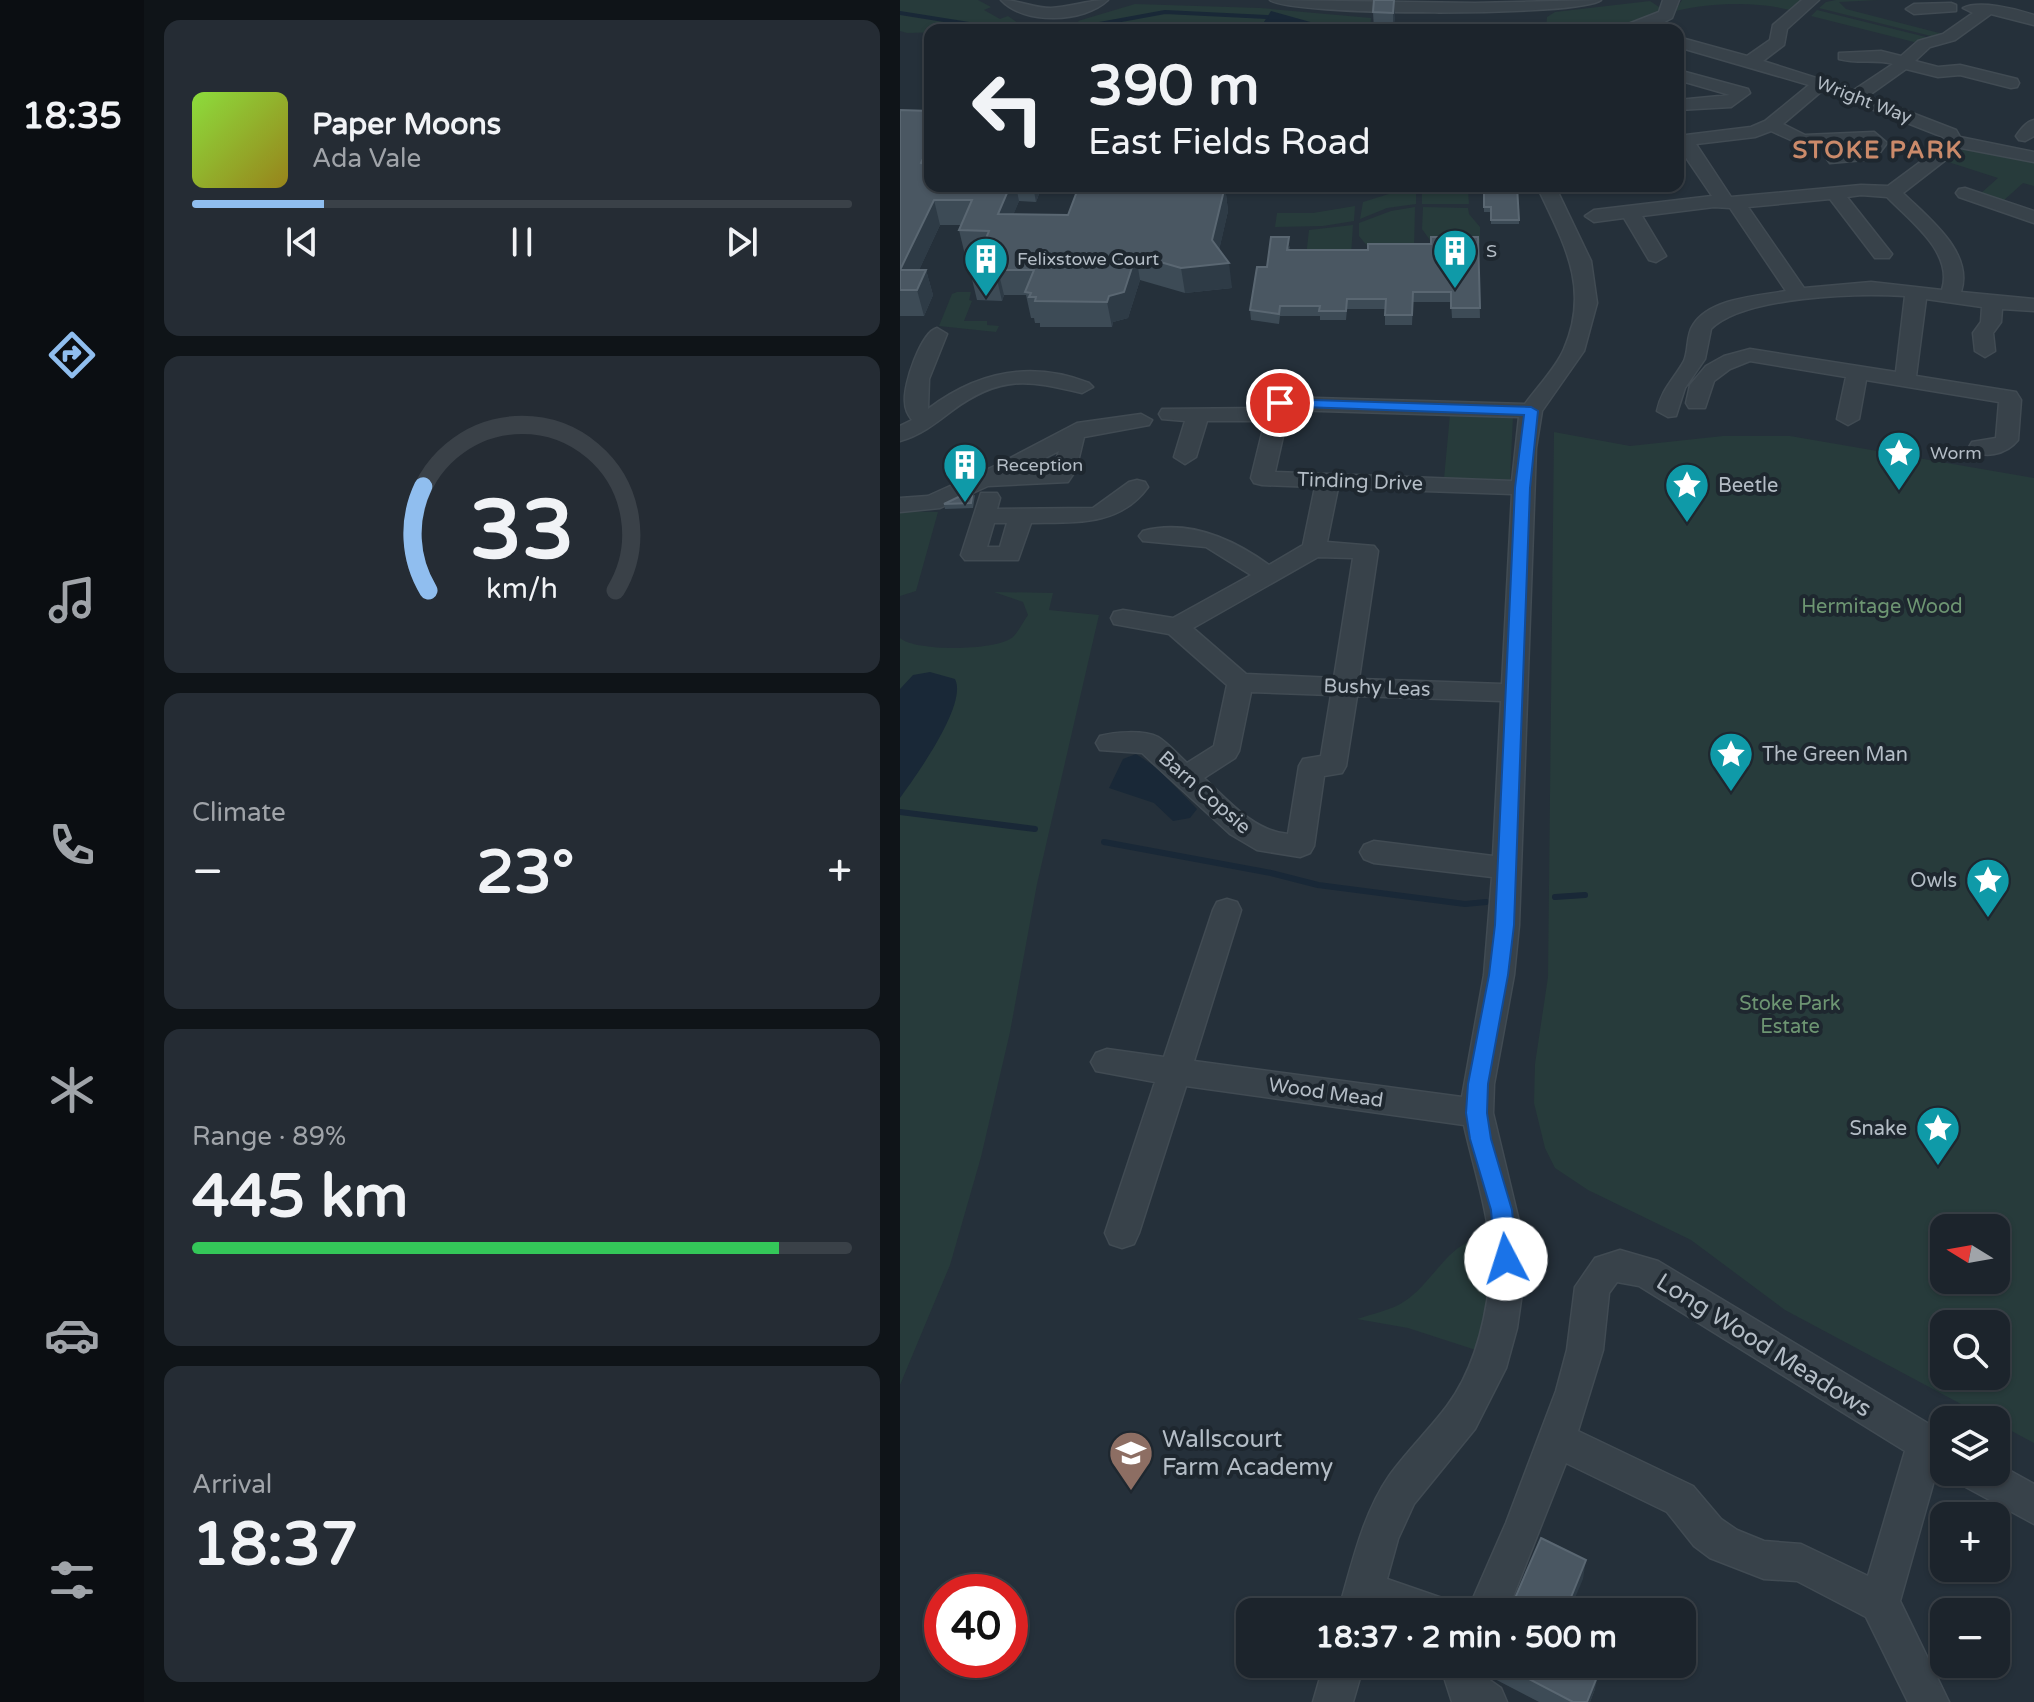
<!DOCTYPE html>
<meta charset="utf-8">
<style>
:root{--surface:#1c242c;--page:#252c34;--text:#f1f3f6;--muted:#a0a4a9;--line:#3a4148;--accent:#90beef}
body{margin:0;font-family:"Varela Round",sans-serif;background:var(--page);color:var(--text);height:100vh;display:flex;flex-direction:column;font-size:30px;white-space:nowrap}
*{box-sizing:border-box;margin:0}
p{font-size:26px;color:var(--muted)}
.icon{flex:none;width:44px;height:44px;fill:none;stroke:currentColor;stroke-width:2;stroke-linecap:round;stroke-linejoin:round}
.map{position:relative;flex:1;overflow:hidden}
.drawer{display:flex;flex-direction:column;gap:20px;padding:20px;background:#0f1418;width:756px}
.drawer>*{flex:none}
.hud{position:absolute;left:24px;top:24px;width:760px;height:168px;border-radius:16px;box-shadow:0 2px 6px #0004,0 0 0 2px var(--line);background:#1c242c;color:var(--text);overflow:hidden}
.needle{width:52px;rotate:281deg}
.tools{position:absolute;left:1030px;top:1214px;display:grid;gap:16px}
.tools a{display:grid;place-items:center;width:80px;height:80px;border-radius:16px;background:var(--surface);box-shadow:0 2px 6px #0004,0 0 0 2px var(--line);font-size:40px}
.speed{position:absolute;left:24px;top:1574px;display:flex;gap:16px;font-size:40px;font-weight:700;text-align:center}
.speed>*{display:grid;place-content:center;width:104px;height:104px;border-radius:50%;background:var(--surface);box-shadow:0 2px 6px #0004,0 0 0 2px var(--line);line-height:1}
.speed .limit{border:12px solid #d22;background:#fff;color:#111}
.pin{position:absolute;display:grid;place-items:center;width:68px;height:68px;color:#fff;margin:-34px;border:4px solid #fff;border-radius:50%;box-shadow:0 2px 8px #0007}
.me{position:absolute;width:88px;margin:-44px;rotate:355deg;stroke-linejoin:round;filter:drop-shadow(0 0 6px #0008)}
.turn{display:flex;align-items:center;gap:28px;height:168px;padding:0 32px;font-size:36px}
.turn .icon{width:104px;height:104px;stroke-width:2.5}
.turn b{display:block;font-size:56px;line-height:68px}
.big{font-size:60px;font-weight:700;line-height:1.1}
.drawer .tile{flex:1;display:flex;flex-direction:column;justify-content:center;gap:12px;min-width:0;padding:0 28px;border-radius:16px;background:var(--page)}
.drawer .dial{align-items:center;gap:0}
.dial svg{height:208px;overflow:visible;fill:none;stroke:var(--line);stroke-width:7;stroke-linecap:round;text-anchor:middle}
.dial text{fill:var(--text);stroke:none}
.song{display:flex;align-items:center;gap:24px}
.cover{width:96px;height:96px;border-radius:12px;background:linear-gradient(135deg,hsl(90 70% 55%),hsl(50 70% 35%))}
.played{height:8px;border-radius:4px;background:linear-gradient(90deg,var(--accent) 20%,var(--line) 20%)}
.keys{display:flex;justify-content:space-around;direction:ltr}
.heat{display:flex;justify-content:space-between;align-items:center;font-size:44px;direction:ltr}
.charge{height:12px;border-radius:6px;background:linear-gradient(90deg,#34c759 89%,var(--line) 0)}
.trip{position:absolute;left:336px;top:1598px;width:460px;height:80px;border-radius:16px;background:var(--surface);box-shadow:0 2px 6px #0004,0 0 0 2px var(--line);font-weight:700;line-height:80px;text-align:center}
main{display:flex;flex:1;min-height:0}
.tab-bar{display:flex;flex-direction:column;width:144px;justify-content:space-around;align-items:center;background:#0b0e12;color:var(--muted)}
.tab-bar .icon{width:56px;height:56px}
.tab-bar .current{color:var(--accent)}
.tab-bar b{font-size:36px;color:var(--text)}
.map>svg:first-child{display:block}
.green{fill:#273b3b;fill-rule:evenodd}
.water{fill:#192837}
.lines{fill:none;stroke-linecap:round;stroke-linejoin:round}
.stream-far1{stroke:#192837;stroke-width:4}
.stream{stroke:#192837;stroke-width:6}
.minor-casing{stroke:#414b53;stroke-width:3}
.minor{fill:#38424a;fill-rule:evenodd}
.wall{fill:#3d4b56}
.shaded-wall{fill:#2e3b46}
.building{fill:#4a5762;stroke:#5a6772;stroke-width:2}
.route{fill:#1a73e8;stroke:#114b97;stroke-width:2}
.labels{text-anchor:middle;stroke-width:8;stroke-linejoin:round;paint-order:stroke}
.far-street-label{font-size:18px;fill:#b4bdc6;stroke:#1e272f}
.far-poi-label{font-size:18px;fill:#b4bdc6;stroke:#1e272f;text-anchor:start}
.street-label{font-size:20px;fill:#b4bdc6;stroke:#1e272f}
.poi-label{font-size:20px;fill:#b4bdc6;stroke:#1e272f;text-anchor:start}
.park-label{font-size:20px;fill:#6d9572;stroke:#1e272f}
.far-district-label{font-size:24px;font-weight:bold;letter-spacing:2px;fill:#cb8a6a;stroke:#1e272f}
.near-street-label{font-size:24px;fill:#b4bdc6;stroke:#1e272f}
.near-poi-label{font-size:24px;fill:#b4bdc6;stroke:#1e272f;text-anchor:start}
</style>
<main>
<nav class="tab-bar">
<b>18:35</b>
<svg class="icon current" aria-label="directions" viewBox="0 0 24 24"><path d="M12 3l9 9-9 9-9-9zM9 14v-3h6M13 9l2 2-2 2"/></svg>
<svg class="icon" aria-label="music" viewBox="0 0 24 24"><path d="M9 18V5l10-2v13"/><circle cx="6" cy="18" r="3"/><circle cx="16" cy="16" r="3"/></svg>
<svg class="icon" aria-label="phone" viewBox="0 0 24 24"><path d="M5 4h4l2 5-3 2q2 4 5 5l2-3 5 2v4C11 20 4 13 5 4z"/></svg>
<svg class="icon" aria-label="climate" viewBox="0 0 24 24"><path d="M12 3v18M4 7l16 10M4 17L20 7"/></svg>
<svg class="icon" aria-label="car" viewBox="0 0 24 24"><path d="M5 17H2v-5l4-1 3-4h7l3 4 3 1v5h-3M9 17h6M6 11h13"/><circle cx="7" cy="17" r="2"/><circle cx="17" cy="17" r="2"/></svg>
<svg class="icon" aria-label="filters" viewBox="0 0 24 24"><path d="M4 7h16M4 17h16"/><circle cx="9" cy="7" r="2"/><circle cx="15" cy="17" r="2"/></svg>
</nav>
<section class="drawer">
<div class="tile">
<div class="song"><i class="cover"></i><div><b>Paper Moons</b><p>Ada Vale</p></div></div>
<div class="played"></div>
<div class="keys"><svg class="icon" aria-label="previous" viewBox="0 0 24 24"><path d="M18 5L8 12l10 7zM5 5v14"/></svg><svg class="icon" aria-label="pause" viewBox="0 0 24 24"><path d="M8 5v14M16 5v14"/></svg><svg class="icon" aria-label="next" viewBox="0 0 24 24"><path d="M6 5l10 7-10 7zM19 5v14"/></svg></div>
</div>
<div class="tile dial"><svg viewBox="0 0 100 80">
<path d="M14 69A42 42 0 1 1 86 69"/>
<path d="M14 69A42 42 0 0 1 12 29" stroke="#90beef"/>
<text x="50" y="56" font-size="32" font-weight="700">33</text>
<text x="50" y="72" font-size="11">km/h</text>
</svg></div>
<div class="tile"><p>Climate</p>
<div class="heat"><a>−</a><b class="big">23°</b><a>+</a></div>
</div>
<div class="tile"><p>Range · 89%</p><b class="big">445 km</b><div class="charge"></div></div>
<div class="tile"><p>Arrival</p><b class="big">18:37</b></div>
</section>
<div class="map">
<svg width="1134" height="1702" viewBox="0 0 1134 1702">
<rect width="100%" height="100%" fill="#25303a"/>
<path class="green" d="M0 0H78L91 7 84 10 100 19 108 16 118 23 113 30 7 33 0 31Z
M782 0H902L890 10C854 1 811 3 775 11Z
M936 0H978L939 2 946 9 1043 34 1035 37 919 8 926 2Z
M750 1 759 7V11C723 32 686 30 646 30L647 17 655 12Z
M235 4 360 8 471 18 470 30H182L178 21Z
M917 10 1030 38 1018 43 911 16Z
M1061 147 1134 159V186L1123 183 1102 202 1080 194 1098 178 1042 160Z
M568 190 569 204H522V191Z
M516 191V204L487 208 460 219 463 202 492 193Z
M455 206 454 221 423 226 375 227 377 213H413Z
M515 207 514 250 468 247 459 236V223L491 211Z
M523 207 568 208 569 214 580 227V243H532L522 229Z
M453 225 451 256 406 257 409 230Z
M57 292H71L69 300 72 301 64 321H87V325L99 326 96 332 39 326 52 294Z
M550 414 613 416 610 480 544 479Z
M654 432 730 446 823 436H890L1134 478V1443L885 1310 791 1240 688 1190 655 1168 645 1148 634 1103 635 1064 648 977ZM1044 1228H1096V1280H1044ZM1044 1324H1096V1376H1044Z
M0 511 38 512 16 591 0 596Z
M94 592 153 593 149 610 199 615 137 884 110 1032 81 1157 50 1265 0 1385V638C16 652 97 651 113 637 119 631 123 622 128 615L123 602Z
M576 1240 598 1247 582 1352 508 1328 457 1319C472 1314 492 1310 505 1301 531 1284 549 1244 576 1240Z"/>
<path class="water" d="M371 11 439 30H368L362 25Z
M30 672 55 679C68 704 16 776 0 798V689L13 675Z
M236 754 257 768 297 809 290 818 273 821 254 803 209 788 223 759Z"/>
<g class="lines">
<path class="stream-far1" d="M0 13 94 28
M183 27 265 12 367 17"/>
<path class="stream" d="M0 812 135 829
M204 842 371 873 418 885 565 904 586 902
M655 897 685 895"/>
<g class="minor-casing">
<path id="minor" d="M101 0C119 0 133 8 151 8 171 7 188 0 208 0 184 23 124 25 101 0Z
M370 0 575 3 701 0C681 17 388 16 370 0Z
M763 0H779L772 18 755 27 757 30H713L759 12Z
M902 0H919L887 29 884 45 863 61 954 90 993 64C975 59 958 64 939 59V53L981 51 1001 56 1018 41 1043 34 1073 13 1063 8C1079 0 1116 9 1134 15V25L1091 14 1055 40 1030 47 1015 61 1038 67 1060 65 1117 79 1119 83 1117 87 1111 88 1060 75 1038 77 1006 69 968 96 1056 130 1060 137 1134 152V162L1061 148 1003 193C1028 218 1074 252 1061 292L1134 299V311L1102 309 1101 322 1093 333 1095 351 1085 357 1075 351 1073 333 1081 322 1082 307 1026 299 1016 376 1116 392 1121 400 1118 440C1107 454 1082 461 1069 447L1072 442 1096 438 1099 402 966 380 959 419 948 425 937 419 946 377 850 361 830 369 814 381 805 408H789L786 403 790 385 806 366 824 356 850 349 996 372 1005 296C959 293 844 296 811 329L805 359 785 388 776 416 768 417 757 411C761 390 774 379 784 361 789 350 786 335 793 325 810 298 858 296 886 291L830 208 814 207 742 216 766 256 756 262 749 260 724 218 694 222 685 216 694 210 812 196 778 146V136L851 127 865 121 909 85 778 47V37L847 56 870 40 873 25ZM923 90 1043 137 1046 143 988 186 961 185 831 197 796 144 855 137 871 131 902 145 964 141 968 144 963 150 930 155 927 159 930 163 975 159 987 143 974 132 905 135 883 124ZM961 195 987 197C1009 220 1054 252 1042 290L971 282 904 288 848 207 930 199 975 258H989L992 254 947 197Z
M1051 3 1056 5V11L1014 14 1006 9 1014 4Z
M778 70 848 89 850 93 831 107 778 110V100L830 95 778 80Z
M1134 120V136L1125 141 1119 140 1116 136C1121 129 1126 122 1134 120Z
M637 186H655L691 261 697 303 684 351 642 411 636 448 619 925 614 975 594 1084 593 1113 623 1238 624 1279 617 1328 606 1368 575 1429 514 1504 498 1539 487 1579 542 1598 548 1612H438C451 1568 462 1515 489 1476 507 1451 529 1430 547 1406 574 1370 585 1324 590 1280 595 1229 575 1175 564 1125L286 1086 239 1233 234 1244 222 1248 210 1244 205 1233 255 1082 196 1071 191 1062 196 1053 207 1049 264 1057 313 910 317 902 327 899 337 902 341 910 294 1061 562 1097 584 975 592 877 474 863 464 859 460 852 464 845 474 841 593 856 601 701 457 696 446 766 442 773 424 776 414 846 410 853 400 857 357 850 330 834 242 753 200 750 196 743 200 736C214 732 244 730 258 737 268 743 278 755 287 763L314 746 327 685 269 634 214 624 211 618 214 612 223 610 273 618 351 575 306 547 243 541 239 536 243 531C288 519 333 539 369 565L403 545 415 487 362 485 354 483 351 478 365 421H307L296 457 285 464 274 457 285 421 262 419 259 414 262 409 368 408 372 398 380 397 625 404C637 387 656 368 664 349 691 287 663 242 637 186ZM389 410 619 417 612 481 375 472ZM438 488 612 494 602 684 459 679 478 551 474 546 427 542ZM418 557 453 558 434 678 346 674 293 628ZM351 692 431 695 421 756 403 759 399 766 388 834C353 831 328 800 304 778L335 758 339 751Z
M1065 188 1134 211V223L1059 197 1056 193 1059 189Z
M37 328 47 334 29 379 28 409C77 372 130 360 189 383L193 387 182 393C128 380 101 375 53 410 36 423 21 435 0 441V426L12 420C8 415 5 409 5 402 3 385 21 332 37 328Z
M241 414 252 420 249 425 184 437 176 470 168 482 88 486 40 508 0 512V498L28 496 99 464 177 423ZM159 451 153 470 118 472Z
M237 480 245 482 248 487C219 527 174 522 131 523L118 560H65L61 555 81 493H97L100 498 97 509 193 508 229 482ZM94 523H107L100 547H87Z
M720 1250 758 1261 1044 1433 1045 1472 1037 1470 1000 1601 1049 1702H1008L966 1617 897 1581 864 1579 810 1558 794 1546 767 1512 666 1463 607 1612H567L606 1523 656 1391 667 1350 675 1287 695 1258ZM717 1282 739 1286 1005 1451 968 1576 901 1544 864 1541 837 1530 821 1519 793 1486 678 1431 703 1350 709 1293Z
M1096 1463 1134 1484V1524L1062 1485 1056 1472H1096Z
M424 1664H464L453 1702H413Z
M546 1664H586L584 1676 601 1688 607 1702H552L544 1677Z"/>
</g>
<use href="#minor" class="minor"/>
</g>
<path class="wall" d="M494 0V30H474L473 12Z
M0 110 30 186H142L136 202 119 201 113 215H168L325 186 328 211 319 250 332 288 285 293 240 280 228 318 213 322 212 327H140V323H135L134 318H131L126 295H104L102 301 77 300 71 275 79 256 65 255 59 230 62 225H40L19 270H26L33 295 24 316H0Z
M584 186 619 220V224H591V212H584Z
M578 237 580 318H552L551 302H513L512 325H485V309H447L446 320H420V316H380L379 324 351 320 350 310 367 267 390 246 389 250H468L531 244Z
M75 495 73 508 45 509 44 504Z
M589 1664H683L695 1689 690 1702H639L589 1676Z"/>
<path class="shaded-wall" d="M494 0 495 20 493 30V13Z
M30 144V181L21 163Z
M110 186H116L119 201 103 240 98 214Z
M133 186H142L136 202Z
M325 186 328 211 316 264 329 263 332 288 285 293 281 268 312 240Z
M34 200 40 225 10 290 0 270Z
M236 255 240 280 228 318 213 322 212 327 207 302 209 296Z
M26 270 33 295 24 316 17 290Z
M98 270 104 295 102 301 96 275Z
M686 1560 683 1579 669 1612H665Z
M699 1672 695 1689 690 1702H687Z"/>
<path class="building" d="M474 0H494L493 13 473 12Z
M0 110 30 111V144L21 163 30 166V186H110L98 214 168 215 179 186H325L312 240 329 263 281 268 236 255 224 292 209 296 207 302 135 301 136 297H129L131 293 125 292 134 270H98L96 275H71L89 231 59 230 72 200H34L0 270H26L17 290H0Z
M584 186H617L619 220H591V207H584Z
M371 237H389L387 250H468V244H531V237H578L580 308H551V292H513L512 315H485L486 299H447L446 311H419L420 306H380L379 314 350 310 357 267H367Z
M73 490 71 503 44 504Z
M641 1538 686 1560 665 1612H609Z
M600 1664H683L699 1672 687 1702H673Z"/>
<path class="route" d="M380 399 631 407 638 411 630 488 614 925 608 975 588 1084 587 1113 591 1139 612 1210 617 1259 614 1266 606 1269 599 1266 595 1259 591 1210 570 1139 566 1113 568 1084 589 975 595 925 615 488 624 415 375 406 373 403Z"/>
<defs>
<g id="building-pin" transform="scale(2.3)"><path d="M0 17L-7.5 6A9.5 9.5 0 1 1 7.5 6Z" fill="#0f9aa8" stroke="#1e272f"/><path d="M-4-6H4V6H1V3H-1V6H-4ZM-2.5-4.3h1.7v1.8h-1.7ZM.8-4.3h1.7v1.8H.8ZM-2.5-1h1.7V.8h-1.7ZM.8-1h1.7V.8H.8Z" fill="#fff"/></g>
<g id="sight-pin" transform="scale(2.3)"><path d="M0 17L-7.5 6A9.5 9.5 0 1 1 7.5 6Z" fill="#0f9aa8" stroke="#1e272f"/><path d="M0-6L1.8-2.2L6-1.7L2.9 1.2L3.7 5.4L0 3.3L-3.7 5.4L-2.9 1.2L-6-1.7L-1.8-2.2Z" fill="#fff"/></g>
<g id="school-pin" transform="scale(2.3)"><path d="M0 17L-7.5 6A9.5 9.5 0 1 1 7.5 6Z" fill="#8d6e63" stroke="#1e272f"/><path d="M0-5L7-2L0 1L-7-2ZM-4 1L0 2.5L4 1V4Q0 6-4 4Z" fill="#fff"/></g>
</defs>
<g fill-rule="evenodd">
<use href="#building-pin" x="555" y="251"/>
<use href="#building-pin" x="86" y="259"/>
<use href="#sight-pin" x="999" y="453"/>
<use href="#building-pin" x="65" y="465"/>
<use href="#sight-pin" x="787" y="485"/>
<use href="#sight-pin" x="831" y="754"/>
<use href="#sight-pin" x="1088" y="880"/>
<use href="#sight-pin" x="1038" y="1128"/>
<use href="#school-pin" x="231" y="1453"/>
</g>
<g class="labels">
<g class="far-street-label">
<text transform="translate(964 100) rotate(21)" y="6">Wright Way</text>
</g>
<g class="far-poi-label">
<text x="586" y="257">S</text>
<text x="117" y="265">Felixstowe Court</text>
<text x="1030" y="459">Worm</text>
<text x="96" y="471">Reception</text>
</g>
<g class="street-label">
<text transform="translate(460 481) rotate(2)" y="7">Tinding Drive</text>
<text transform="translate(477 687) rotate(2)" y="7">Bushy Leas</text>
<text transform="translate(305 792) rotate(41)" y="7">Barn Copsie</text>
<text transform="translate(426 1092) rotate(8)" y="7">Wood Mead</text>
</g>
<g class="poi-label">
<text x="818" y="492">Beetle</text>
<text x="862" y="761">The Green Man</text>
<text x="1057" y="887" text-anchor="end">Owls</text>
<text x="1007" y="1135" text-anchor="end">Snake</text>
</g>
<g class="park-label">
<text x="982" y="613">Hermitage Wood</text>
<text x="890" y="1010">Stoke Park<tspan x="890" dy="23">Estate</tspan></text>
</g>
<g class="far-district-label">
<text x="978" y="158">STOKE PARK</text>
</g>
<g class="near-street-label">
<text transform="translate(864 1345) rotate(32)" y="8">Long Wood Meadows</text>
</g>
<g class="near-poi-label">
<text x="262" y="1447">Wallscourt<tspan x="262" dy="28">Farm Academy</tspan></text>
</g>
</g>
</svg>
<div class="tools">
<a><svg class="needle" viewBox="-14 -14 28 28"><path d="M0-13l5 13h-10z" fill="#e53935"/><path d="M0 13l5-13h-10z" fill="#a0a4a9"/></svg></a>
<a><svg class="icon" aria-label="search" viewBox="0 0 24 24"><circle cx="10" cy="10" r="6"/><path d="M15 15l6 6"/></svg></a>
<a><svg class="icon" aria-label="layers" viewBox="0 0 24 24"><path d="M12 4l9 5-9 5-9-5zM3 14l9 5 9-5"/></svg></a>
<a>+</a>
<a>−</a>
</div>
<div class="speed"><div class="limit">40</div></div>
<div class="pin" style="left:380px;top:403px;background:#d93025"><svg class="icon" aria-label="arrive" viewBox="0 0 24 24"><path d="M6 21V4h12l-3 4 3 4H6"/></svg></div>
<svg class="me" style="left:606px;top:1259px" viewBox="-20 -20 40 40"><circle r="19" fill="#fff"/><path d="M0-13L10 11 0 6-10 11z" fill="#1a73e8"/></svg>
<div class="trip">18:37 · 2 min · 500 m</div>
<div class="hud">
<div class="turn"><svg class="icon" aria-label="left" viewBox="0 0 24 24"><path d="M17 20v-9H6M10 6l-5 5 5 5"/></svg><div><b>390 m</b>East Fields Road</div></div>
</div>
</div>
</main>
